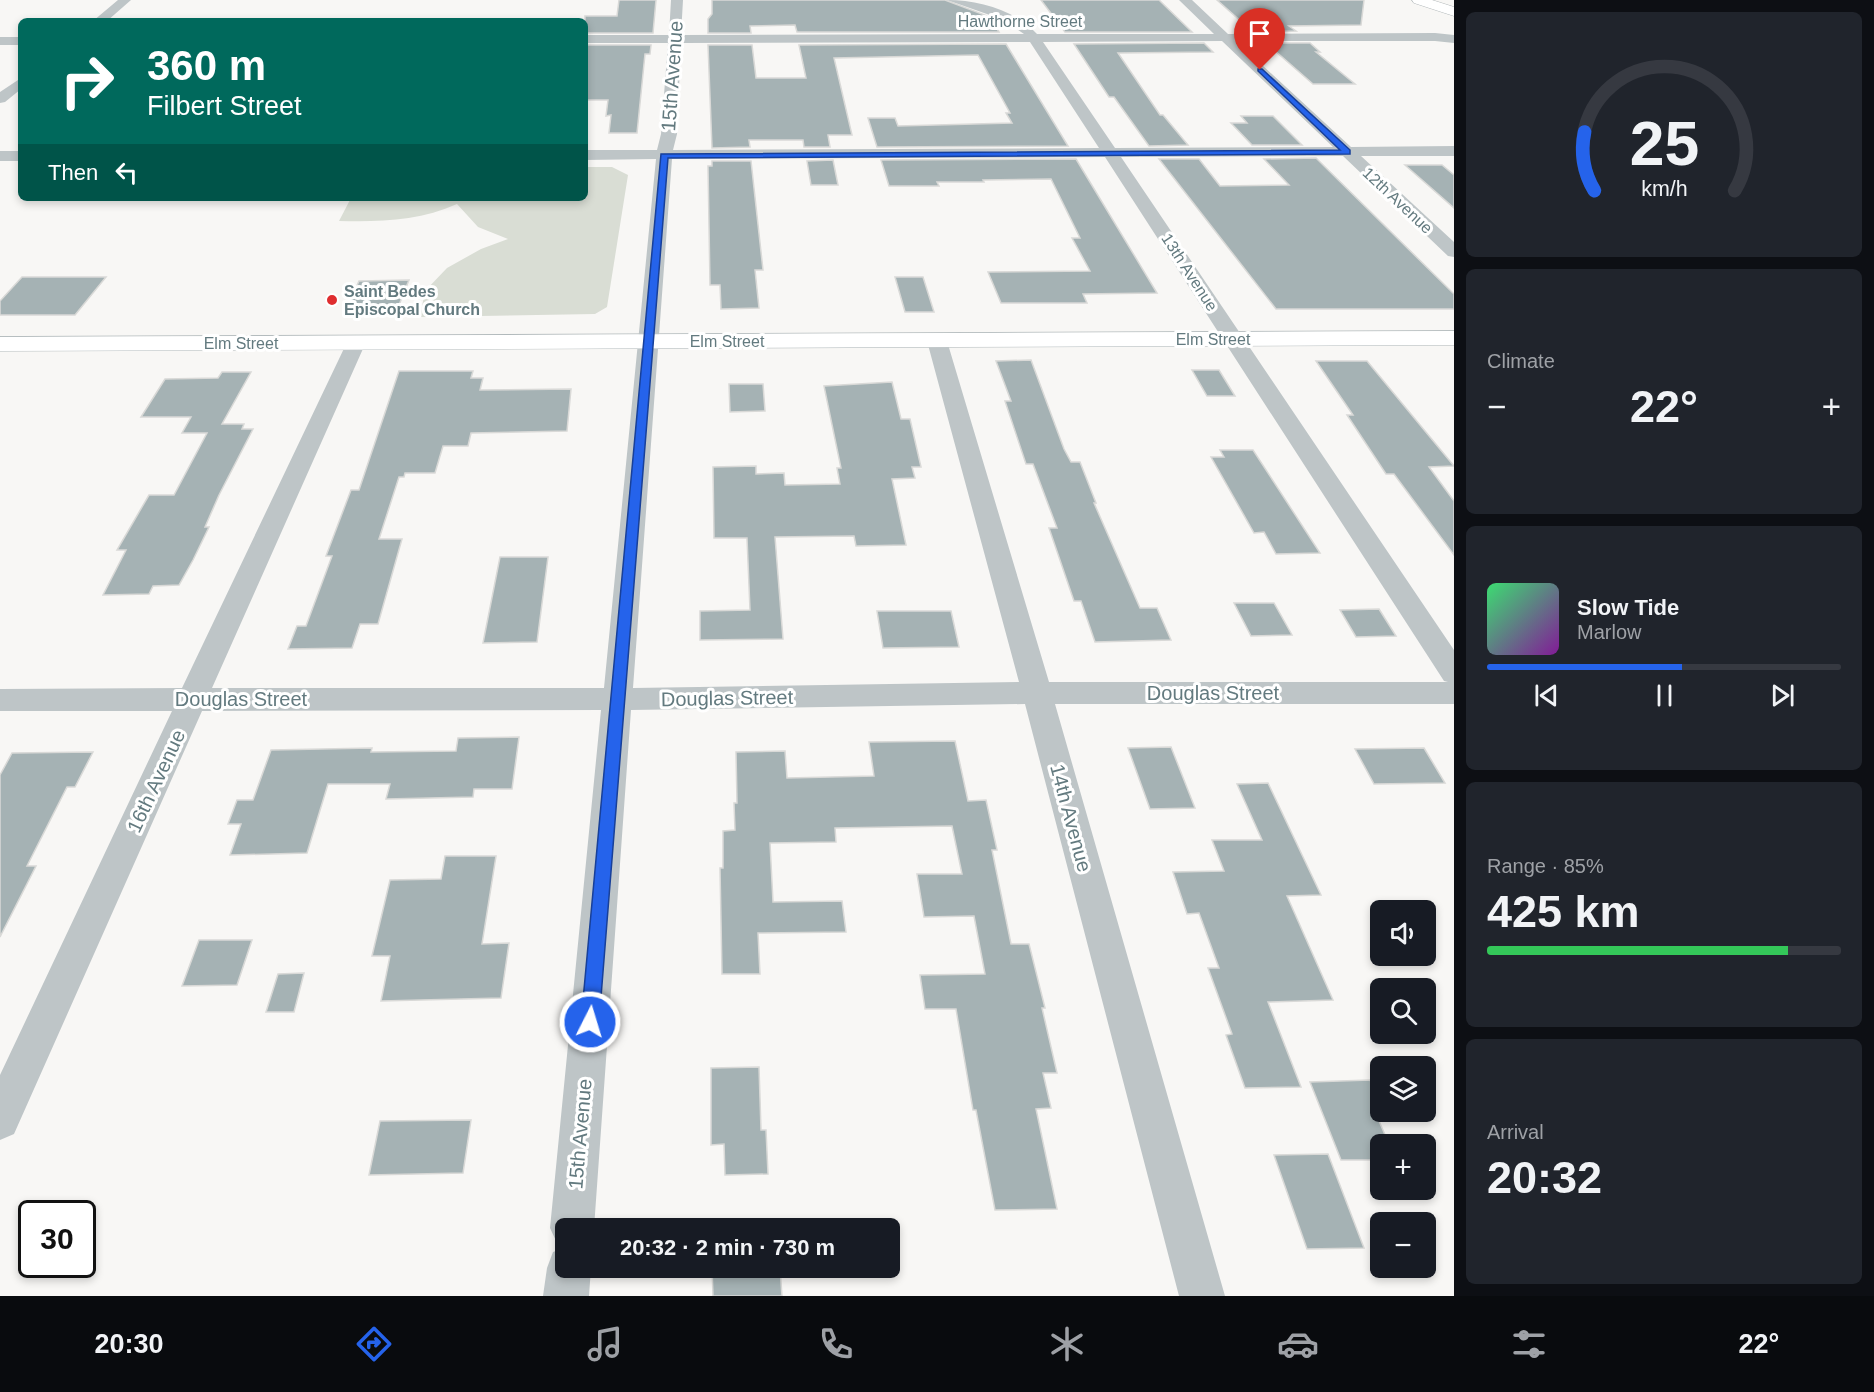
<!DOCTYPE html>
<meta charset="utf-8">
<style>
:root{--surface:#171b24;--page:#20242c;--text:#f1f3f6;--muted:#9ea1a6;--line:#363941;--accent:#2563eb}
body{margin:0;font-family:Arial,sans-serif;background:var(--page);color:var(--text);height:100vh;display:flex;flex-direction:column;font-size:22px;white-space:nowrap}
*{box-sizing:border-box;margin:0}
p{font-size:20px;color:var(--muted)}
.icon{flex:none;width:33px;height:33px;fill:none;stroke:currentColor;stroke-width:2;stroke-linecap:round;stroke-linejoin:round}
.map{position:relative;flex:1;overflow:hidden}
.side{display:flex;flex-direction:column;gap:12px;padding:12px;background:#0d0f14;width:420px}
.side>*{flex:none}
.hud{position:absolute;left:18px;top:18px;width:570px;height:183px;border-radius:9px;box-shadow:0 3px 9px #0003;background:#00695c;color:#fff;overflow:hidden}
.controls{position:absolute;left:1370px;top:900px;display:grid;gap:12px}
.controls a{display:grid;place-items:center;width:66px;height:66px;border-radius:9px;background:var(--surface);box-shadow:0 3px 9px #0003;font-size:30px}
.speed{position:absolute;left:18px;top:1200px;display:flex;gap:12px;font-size:30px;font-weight:700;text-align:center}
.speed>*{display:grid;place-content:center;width:78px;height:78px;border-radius:50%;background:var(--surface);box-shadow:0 3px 9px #0003;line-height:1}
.speed .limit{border:3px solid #111;border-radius:9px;background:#fff;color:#111}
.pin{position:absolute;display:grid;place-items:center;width:51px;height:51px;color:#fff;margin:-62px -26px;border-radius:50% 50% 50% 0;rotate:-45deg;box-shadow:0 0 6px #0007}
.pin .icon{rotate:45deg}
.me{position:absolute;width:66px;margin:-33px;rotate:5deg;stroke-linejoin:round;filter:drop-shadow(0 0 4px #0008)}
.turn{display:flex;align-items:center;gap:21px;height:126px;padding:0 30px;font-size:27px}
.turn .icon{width:78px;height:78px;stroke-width:2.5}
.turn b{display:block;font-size:42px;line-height:51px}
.then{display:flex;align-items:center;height:57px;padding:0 30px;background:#0003;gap:12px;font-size:22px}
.big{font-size:45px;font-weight:700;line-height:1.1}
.side .card{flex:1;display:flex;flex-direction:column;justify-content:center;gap:9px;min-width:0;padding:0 21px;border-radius:9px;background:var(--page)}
.side .dial{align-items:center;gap:0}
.dial svg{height:156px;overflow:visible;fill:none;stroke:var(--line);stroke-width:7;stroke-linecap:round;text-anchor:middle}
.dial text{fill:var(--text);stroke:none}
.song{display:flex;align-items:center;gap:18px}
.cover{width:72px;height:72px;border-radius:9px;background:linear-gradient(135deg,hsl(140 70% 55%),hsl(290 70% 35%))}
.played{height:6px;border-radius:3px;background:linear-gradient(90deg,var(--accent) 55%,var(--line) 55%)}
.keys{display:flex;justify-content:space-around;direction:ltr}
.heat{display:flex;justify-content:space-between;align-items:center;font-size:33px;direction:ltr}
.charge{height:9px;border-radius:4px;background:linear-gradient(90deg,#34c759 85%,var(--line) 0)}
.trip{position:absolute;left:555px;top:1218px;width:345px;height:60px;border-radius:9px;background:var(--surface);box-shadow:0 3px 9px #0003;font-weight:700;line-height:60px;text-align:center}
.tabs{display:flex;height:96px;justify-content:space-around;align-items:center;background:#090b0e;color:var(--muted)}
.tabs .icon{width:42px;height:42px}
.tabs .current{color:var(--accent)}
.tabs b{font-size:27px;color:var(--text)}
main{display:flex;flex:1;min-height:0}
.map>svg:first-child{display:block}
.green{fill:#d9ddd4}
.building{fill:#a5b2b4;stroke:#d9d9d7;stroke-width:1.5}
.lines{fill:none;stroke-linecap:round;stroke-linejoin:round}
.secondary-casing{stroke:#b1b9bb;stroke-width:1}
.highway-casing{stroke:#b2b8ba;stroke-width:1}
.street{fill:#bec5c7;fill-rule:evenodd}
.secondary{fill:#fff;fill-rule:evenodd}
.highway{fill:#fff;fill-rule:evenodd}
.route{fill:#2563eb;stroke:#184099;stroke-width:1.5}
.poi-dot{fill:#df2d2f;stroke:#fff;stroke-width:2}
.labels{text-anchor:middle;stroke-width:6;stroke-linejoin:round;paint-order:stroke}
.far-street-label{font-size:16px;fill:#637a7f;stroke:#fff}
.far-poi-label{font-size:16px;font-weight:bold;fill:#637a7f;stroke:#fff;text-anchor:start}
.street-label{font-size:20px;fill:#637a7f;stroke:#fff}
</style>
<main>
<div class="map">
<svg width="1454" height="1296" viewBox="0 0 1454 1296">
<rect width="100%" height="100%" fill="#f8f7f5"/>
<path class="green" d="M585 167H612L628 175 607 307 595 314 420 317 425 291 447 268 481 249 508 239 478 227 457 204C420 221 379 222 339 221L351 198H585Z"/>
<path class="building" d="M619 0H656L653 33H585V16H617Z
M712 0H945L990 17 999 32H797L795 25 750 26 751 33H708V19L712 14Z
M1041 0H1159L1192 32H1065Z
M1217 0H1364L1361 25 1289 26 1296 31 1253 32Z
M1204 43 1213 52 1118 53 1160 115H1163L1188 145 1149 146 1114 97H1109L1074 44Z
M1266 43H1310L1320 52H1316L1355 84H1313Z
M1006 44 1068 146 877 147 868 118H895L898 126 1012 123 1006 113H1010L978 55 834 58 852 135H828L830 147H804L803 140H749L750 147 712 148 708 45H752L756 78H806L799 45Z
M585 45H651L650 54H645L637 133H609L611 115 606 116 608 100H585Z
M1241 116H1273L1302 145H1252L1231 123H1247Z
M1316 158 1454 294V309H1276L1159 159H1199L1220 186 1289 185 1264 159Z
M1076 159 1157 293 1083 294 1087 303H1001L988 272 1090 271 1072 238H1080L1051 179 983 180 984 182H937L939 186H889L881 160Z
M833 160 838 185H811L807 161Z
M712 161H751L763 270H755L759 308 721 309 720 285H710L708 166H712Z
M1405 165H1442L1454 175V208Z
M22 277H106L75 315H0V301Z
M895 277H923L934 312H905Z
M409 280 399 305 348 306 359 281Z
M1031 360 1064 449 1071 462H1080L1096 503H1094L1140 608H1157L1171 640 1095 642 1081 601H1074L1049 528H1057L1033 464H1026L1005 401H1011L996 361Z
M1316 361H1367L1454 466 1429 467 1454 501V555L1394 474H1386L1347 415H1353Z
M1192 370H1219L1235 396H1207Z
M399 371H473L471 378H483L480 390 571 389 567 431 471 433 468 446H443L435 473H405L404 477H399L379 539H402L378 624H360L352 648 288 649 297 626H306L332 556H326L351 490H359Z
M222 372H251L222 424H244L242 429H253L219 495 205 527H209L193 560 179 585 153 586 149 594 103 595 126 550H117L149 495H174L207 433H182L191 417H141L165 379 218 378Z
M892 382 901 419H910L921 467H912L915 478 892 479 906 545 856 546 854 536 775 537 783 639 700 640V611L750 610 747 538H714L713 467 756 466V474L784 473 785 485 840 484 837 468H841L824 386Z
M729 384H763L765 411 730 412Z
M1220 450H1253L1320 553 1276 554 1264 532 1254 533 1211 457H1224Z
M500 557H548L537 642 483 643Z
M1234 603H1274L1292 635 1251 636Z
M1379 609 1396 636 1356 637 1340 610Z
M877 611H951L959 647 883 648Z
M519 737 512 789H474L473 797 386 799 390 784H328L307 853 230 855 241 824H228L237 800H253L271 750 372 748 371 752 456 751 458 738Z
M955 741 968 801 986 800 997 850H992L1011 944H1029L1045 1008H1042L1057 1073H1043L1051 1108 1036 1109 1057 1209 995 1210 976 1110H973L956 1009H925L920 975 985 974 974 916 924 917 917 874H962L952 826 835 828 836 842 770 843 773 902 842 901 846 932 758 933 760 974H722L720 868H723V831L735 830 734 803H737L736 752 785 751 787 778 874 776 869 742Z
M1171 747 1195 808 1150 809 1128 748Z
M1424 748 1445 783 1374 784 1355 749Z
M93 752 75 787H67L27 866H36L0 937V775L12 753Z
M1268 783 1321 895 1287 896 1333 1000 1268 1002 1301 1087 1245 1088 1226 1035 1232 1034 1208 968H1219L1199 913 1187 914 1173 872 1224 871 1212 840H1262L1237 784Z
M445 856H496L482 944 509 943 501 998 381 1001 390 956H372L390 880 441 879Z
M199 940H252L237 985 182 986Z
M304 973 294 1012H266L278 974Z
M759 1067 761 1130H766L768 1174 725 1175 724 1144 711 1145V1068Z
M1370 1080 1380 1102V1112H1384L1388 1120 1379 1121 1389 1144H1380V1160H1341L1310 1082Z
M471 1120 463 1173 369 1175 380 1121Z
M1328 1154 1364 1248 1307 1249 1274 1155Z
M712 1268H780L782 1296H713Z"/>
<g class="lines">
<g class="secondary-casing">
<path id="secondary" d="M1454 331V345L0 351V337Z"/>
</g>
<g class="highway-casing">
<path id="highway" d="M1412 0H1432L1454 7V16L1414 3Z"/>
</g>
<path class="street" d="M118 0H131L107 21H93Z
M671 0H683L681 35 1024 34 1004 20 947 0C979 0 1015 10 1037 34H1214L1179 0H1192L1228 34 1435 33 1454 35V43L1435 41H1236L1351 147 1454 146V156H1361L1454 242V257L1448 256 1343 156 1121 157 1454 650V704H1055L1225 1296H1179L1025 704 631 710 594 1228H566V1247L557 1243 550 1228 601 710 202 711 14 1134 0 1140V1075L172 711H0V689L182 688 349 338 356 336 363 338 366 342 212 688H604L656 159 585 160V150H657L661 134 668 43H585V35H669ZM1222 41 1333 147 1115 148 1043 42ZM1030 42 1099 148 673 150 677 134 681 43ZM1105 157 1444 681 1448 682H1049L947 341 944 337 937 335 930 337 927 341 1019 682 633 688 672 159Z
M0 37H21V45H0Z
M21 78V89L5 102 0 103V92Z
M0 151H21V161H0Z
M566 1247V1268H591L589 1296H543L547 1268 553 1252Z"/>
<use href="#secondary" class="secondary"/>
<use href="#highway" class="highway"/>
</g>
<path class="route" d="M1258 69H1262L1350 150V154L668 158 599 1022 596 1028 590 1030 583 1028 581 1022 661 154 1340 150 1258 71Z"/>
<circle class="poi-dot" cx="332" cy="300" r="6"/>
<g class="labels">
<g class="far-street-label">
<text x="1020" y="27">Hawthorne Street</text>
<text transform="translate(1398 200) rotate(43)" y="6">12th Avenue</text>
<text transform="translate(1190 272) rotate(57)" y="6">13th Avenue</text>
<text x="1213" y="345">Elm Street</text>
<text x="727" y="347">Elm Street</text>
<text x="241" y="349">Elm Street</text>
</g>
<g class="far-poi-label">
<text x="344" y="297">Saint Bedes<tspan x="344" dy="18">Episcopal Church</tspan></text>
</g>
<g class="street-label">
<text transform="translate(672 76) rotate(-86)" y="7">15th Avenue</text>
<text x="1213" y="700">Douglas Street</text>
<text transform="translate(727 698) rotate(-1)" y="7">Douglas Street</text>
<text x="241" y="706">Douglas Street</text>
<text transform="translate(156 781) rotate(-65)" y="7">16th Avenue</text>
<text transform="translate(1071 818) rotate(75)" y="7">14th Avenue</text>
<text transform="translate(580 1134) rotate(-85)" y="7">15th Avenue</text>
</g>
</g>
</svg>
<div class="controls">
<a><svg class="icon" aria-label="sound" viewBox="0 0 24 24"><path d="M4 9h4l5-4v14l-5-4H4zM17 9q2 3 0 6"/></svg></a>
<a><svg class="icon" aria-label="search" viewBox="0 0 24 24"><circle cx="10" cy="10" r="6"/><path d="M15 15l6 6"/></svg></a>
<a><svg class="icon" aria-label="layers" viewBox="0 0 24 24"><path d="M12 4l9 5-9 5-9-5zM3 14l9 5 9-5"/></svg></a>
<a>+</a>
<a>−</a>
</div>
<div class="speed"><div class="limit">30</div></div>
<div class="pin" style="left:1260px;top:70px;background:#d93025"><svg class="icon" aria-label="arrive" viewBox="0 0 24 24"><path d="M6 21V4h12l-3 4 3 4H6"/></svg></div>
<svg class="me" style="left:590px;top:1022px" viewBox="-20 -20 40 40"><circle r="17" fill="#2563eb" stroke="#fff" stroke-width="3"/><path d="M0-11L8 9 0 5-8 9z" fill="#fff"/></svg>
<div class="trip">20:32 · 2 min · 730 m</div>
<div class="hud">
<div class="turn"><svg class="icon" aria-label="right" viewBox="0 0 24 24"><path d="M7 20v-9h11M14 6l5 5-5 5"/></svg><div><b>360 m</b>Filbert Street</div></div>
<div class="then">Then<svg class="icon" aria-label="left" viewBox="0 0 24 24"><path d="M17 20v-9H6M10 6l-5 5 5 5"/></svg></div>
</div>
</div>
<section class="side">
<div class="card dial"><svg viewBox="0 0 100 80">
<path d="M14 69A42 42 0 1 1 86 69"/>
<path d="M14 69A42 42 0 0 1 9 39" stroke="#2563eb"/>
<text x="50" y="56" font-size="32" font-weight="700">25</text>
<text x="50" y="72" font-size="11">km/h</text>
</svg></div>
<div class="card"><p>Climate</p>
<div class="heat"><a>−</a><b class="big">22°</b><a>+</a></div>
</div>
<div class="card">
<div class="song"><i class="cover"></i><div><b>Slow Tide</b><p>Marlow</p></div></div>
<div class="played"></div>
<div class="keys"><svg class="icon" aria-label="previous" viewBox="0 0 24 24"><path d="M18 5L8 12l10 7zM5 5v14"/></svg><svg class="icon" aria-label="pause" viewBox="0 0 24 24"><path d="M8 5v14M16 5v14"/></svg><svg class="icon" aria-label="next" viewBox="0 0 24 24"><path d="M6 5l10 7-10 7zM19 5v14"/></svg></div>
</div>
<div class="card"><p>Range · 85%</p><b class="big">425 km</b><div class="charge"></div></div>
<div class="card"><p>Arrival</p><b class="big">20:32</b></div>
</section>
</main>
<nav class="tabs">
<b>20:30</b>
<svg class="icon current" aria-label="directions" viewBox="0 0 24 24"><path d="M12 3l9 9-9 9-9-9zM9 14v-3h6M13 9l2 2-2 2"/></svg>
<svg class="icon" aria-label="music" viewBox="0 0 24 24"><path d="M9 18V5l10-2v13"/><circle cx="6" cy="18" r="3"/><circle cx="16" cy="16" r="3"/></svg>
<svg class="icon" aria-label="phone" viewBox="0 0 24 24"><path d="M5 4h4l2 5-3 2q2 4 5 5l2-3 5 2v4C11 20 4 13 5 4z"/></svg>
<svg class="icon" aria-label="climate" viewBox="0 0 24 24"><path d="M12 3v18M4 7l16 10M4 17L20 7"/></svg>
<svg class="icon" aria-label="car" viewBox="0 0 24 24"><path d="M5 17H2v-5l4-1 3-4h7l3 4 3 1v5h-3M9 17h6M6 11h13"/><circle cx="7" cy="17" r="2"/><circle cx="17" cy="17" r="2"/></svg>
<svg class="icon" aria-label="filters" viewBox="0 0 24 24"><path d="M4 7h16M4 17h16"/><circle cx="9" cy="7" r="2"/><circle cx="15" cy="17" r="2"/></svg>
<b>22°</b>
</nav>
